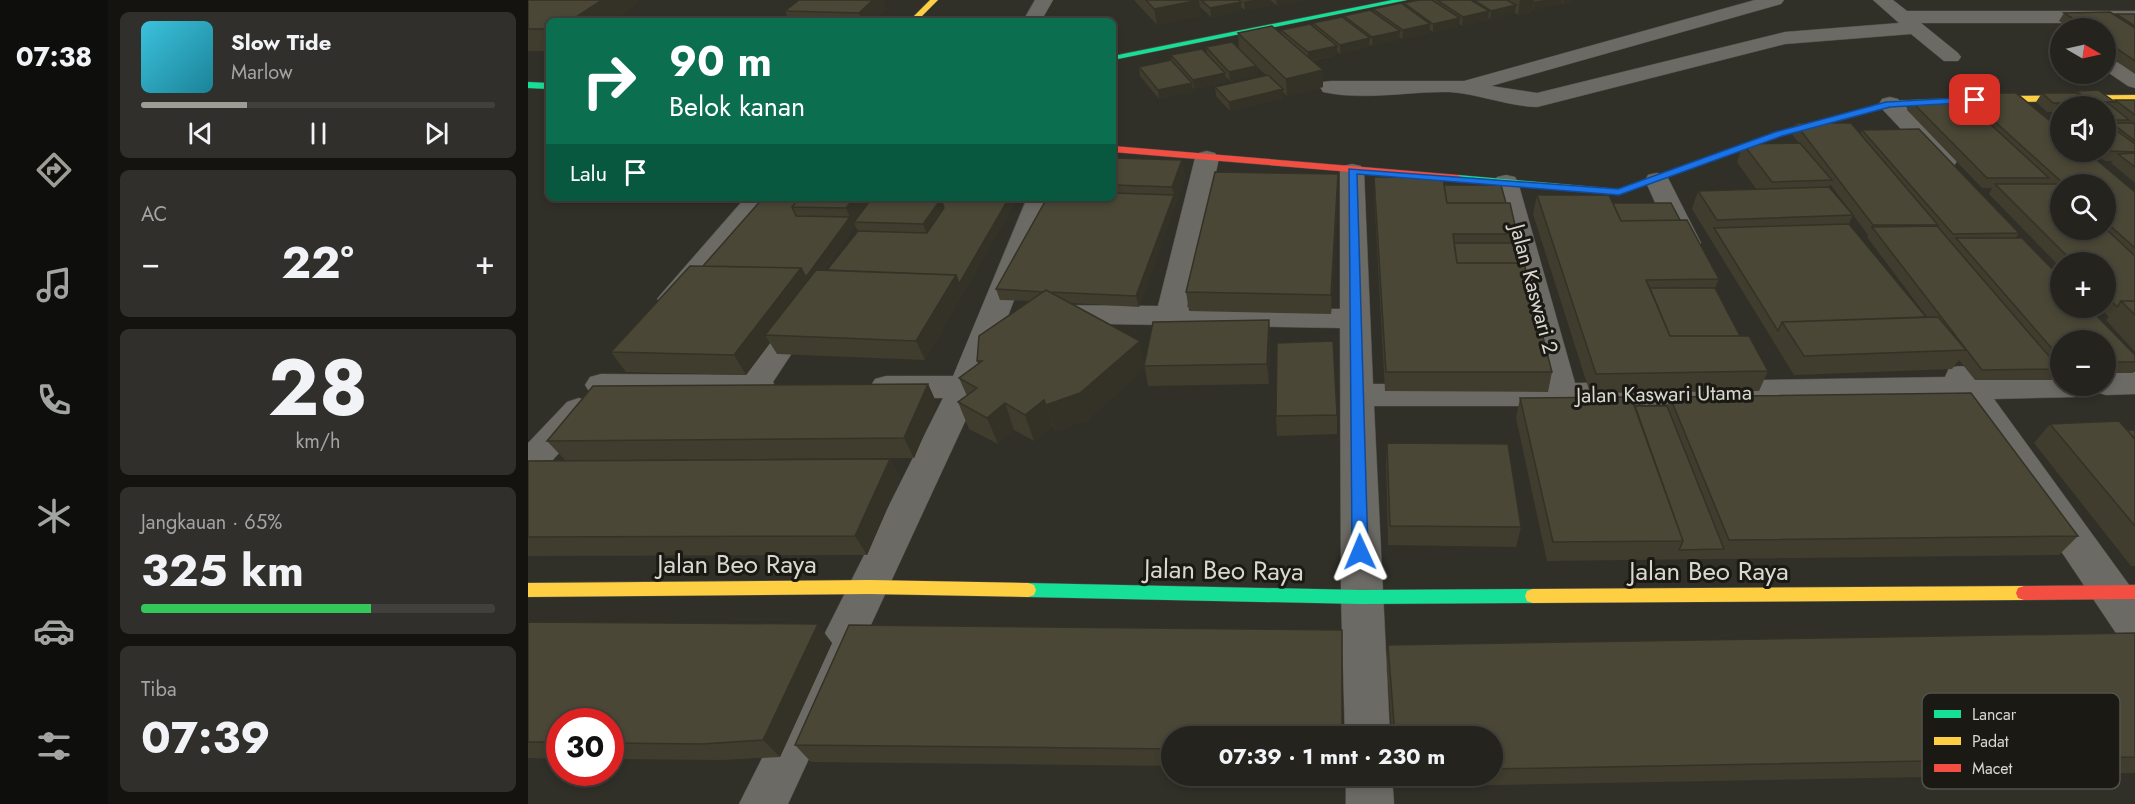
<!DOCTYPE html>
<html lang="id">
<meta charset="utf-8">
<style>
:root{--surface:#24231e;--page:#302f2b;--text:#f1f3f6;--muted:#a3a4a4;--line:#41403c;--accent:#9e9d95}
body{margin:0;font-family:Jost,sans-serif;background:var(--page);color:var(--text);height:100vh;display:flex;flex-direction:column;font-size:22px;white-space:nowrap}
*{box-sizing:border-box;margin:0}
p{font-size:20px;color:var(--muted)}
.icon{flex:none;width:33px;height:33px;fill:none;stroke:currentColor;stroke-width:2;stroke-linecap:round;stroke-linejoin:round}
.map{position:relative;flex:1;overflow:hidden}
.panel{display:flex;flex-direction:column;gap:12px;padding:12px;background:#141310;width:420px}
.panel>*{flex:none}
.top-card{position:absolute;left:18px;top:18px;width:570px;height:183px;border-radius:9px;box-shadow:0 3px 9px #0003,0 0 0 2px var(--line);background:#0b6e4f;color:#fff;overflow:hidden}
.needle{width:39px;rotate:99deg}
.buttons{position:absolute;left:1522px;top:18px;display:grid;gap:12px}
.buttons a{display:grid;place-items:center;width:66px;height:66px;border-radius:50%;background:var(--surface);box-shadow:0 3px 9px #0003,0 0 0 2px var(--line);font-size:30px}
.speed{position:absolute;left:18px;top:708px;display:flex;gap:12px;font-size:30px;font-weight:700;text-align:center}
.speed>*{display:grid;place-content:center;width:78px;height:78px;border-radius:50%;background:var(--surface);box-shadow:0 3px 9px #0003,0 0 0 2px var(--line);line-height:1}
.speed .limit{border:9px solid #d22;background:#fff;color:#111}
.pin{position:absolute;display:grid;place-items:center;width:51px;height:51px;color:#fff;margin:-26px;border-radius:12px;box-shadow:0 3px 9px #0006}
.me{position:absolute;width:66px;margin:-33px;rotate:359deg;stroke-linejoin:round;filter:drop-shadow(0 0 4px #0008)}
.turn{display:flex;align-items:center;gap:21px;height:126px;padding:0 24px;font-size:27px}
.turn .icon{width:78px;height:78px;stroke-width:2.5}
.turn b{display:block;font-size:42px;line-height:51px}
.then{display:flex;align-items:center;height:57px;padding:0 24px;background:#0003;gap:12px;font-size:22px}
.big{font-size:45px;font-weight:700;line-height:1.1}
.panel .card{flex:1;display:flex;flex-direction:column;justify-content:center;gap:9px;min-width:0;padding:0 21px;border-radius:9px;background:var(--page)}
.panel .dial{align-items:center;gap:0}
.dial b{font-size:78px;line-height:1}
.song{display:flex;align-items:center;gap:18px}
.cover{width:72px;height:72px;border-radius:9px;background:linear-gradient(135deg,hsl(190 70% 55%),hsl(190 70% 35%))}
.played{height:6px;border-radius:3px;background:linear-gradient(90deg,var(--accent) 30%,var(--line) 30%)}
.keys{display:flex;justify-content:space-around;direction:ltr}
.heat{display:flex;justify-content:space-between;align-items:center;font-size:33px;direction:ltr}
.charge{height:9px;border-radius:4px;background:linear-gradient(90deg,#34c759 65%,var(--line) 0)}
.trip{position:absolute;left:633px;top:726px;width:342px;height:60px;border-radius:30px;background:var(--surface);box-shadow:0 3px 9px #0003,0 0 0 2px var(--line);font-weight:700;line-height:60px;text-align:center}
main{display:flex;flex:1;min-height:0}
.dock{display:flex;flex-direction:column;width:108px;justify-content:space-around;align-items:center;background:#0e0e0c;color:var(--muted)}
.dock .icon{width:42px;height:42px}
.dock .on{color:var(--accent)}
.dock b{font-size:27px;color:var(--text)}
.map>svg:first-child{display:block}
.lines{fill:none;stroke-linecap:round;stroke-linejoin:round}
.street-casing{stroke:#4e4d47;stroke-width:1}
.fast-casing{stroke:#4e4d47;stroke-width:1}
.slow-casing{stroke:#4e4d47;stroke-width:1}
.jam-casing{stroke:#4e4d47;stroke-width:1}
.street{fill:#6c6a65;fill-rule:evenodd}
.fast{fill:#16e098;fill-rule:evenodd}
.slow{fill:#ffcf43;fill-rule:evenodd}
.jam{fill:#f24e42;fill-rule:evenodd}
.wall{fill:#403d2e;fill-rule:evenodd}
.shaded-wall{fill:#343226}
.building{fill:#4a4736;stroke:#343226;stroke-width:1.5}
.route{fill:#1a73e8;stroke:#114b97;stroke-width:1.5}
.labels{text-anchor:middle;stroke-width:6;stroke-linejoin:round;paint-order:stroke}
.street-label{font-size:21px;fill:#d9d8d0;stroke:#1a1913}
.near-street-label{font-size:26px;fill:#d9d8d0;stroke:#1a1913}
.key{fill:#1a1913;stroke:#53524c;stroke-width:1.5}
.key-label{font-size:16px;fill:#d9d8d0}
</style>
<main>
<nav class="dock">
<b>07:38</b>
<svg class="icon on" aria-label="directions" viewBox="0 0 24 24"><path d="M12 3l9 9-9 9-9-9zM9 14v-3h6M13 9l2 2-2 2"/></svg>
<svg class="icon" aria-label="music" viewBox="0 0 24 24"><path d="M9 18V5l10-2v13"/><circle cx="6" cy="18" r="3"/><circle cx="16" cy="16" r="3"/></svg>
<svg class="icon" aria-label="phone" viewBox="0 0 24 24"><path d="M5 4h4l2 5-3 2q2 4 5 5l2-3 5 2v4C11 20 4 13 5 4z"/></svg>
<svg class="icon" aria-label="climate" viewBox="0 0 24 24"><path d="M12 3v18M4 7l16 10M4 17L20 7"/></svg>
<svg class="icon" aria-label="car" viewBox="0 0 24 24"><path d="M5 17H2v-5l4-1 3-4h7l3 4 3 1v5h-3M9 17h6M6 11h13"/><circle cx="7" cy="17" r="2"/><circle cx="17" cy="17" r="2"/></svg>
<svg class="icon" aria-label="filters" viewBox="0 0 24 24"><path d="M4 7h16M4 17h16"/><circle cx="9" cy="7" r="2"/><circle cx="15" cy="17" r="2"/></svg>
</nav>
<section class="panel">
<div class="card">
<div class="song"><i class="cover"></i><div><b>Slow Tide</b><p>Marlow</p></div></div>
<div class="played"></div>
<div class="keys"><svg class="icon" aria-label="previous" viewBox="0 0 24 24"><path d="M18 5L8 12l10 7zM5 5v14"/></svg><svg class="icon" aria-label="pause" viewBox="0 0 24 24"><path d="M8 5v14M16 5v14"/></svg><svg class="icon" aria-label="next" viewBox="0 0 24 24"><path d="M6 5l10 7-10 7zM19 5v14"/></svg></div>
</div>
<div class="card"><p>AC</p>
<div class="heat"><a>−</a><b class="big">22°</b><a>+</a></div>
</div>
<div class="card dial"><b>28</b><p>km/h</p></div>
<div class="card"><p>Jangkauan · 65%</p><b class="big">325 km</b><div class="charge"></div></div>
<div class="card"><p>Tiba</p><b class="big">07:39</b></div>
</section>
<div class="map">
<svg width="1607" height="804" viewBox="0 0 1607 804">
<rect width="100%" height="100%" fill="#302f28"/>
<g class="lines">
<g class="street-casing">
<path id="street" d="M507 0H525L513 21H495Z
M1227 0H1256L1253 4 963 86 1009 93 1257 32 1371 23 1345 0H1365L1379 11H1607V23H1393L1430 53 1433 57 1430 61H1416L1383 34 1257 44 1009 107C979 106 951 94 922 92 881 91 836 101 795 92L792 87 795 82 803 81H936Z
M1578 56 1607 72V88L1600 86 1578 71Z
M1362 97 1370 99 1426 156 1429 161 1426 166 1417 168 1408 166 1354 109 1351 104 1354 99Z
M679 151 687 153 691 158 659 307 812 309V171L815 166 824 164 833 166 836 171 845 384H1015L966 182 969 177 978 175 987 177 990 182 1047 383 1417 377 1421 368C1434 365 1441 365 1449 376L1533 375V386H1578V373L1607 372V394L1578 395 1567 392 1563 386 1558 394 1547 397 1466 399 1607 593V644L1592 639 1431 399 1034 406H846L862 736H817L813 597 812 328 519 323 508 321 504 314 508 307 519 305 630 306 667 158 671 153Z
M1129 173 1138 175 1141 180 1173 243 1169 249 1159 251 1149 249 1145 243 1117 180 1120 175Z
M217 198H244L154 305 144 308 134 305 129 299 134 293Z
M499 198H525L453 387 260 804H211L415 398H358L347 395 342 387 347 379 358 376H425Z
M274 306 285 308 289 315 245 382 247 386 242 394 231 397 73 396 62 393 57 385 62 377 73 374 217 375 263 308Z
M51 398 63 402 68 410 63 418 12 474 0 478V443L39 402Z
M818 776H864L866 804H818Z"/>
</g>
<g class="fast-casing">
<path id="fast" d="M864 0H879L585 60V56Z
M0 82 21 83V89L0 88Z
M1478 96 1481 97V101L1362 107 1254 136 1091 195 930 181 925 178 930 175 1090 189 1248 132 1362 101Z
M500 583 833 590 1005 589 1011 591 1013 596 1011 601 1005 603 833 604 500 597 494 595 492 590 494 585Z"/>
</g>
<g class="slow-casing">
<path id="slow" d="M402 0H410L389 21H381Z
M1607 95V101L1478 102 1474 99 1478 96Z
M342 580 500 583 506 585 508 590 506 595 500 597 342 594 0 597V583Z
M1496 586 1502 588 1504 593 1502 598 1496 600 1005 603 999 601 997 596 999 591 1005 589Z"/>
</g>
<g class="jam-casing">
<path id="jam" d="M585 146 930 175 935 178 930 181 585 152Z
M1607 585V599L1496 600 1490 598 1488 593 1490 588 1496 586Z"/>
</g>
<use href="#street" class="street"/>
<use href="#fast" class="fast"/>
<use href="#slow" class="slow"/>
<use href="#jam" class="jam"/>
</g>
<path class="wall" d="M0 0 112 3 21 21V51H0Z
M606 0H741L742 5 717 10 713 7V11L683 17 671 6 673 16 629 25Z
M742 0H775V1L749 6Z
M891 0H1044V2L1034 4 1033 3V4L1004 10V12L990 15 987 13 962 19 960 18V20L934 26 931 24V27L905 32 902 30V33L874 39 871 37V40L844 46 842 44 841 47 812 54 809 51V55L784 61 795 87 759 96 755 92V99L702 111 688 96 687 87 738 75 728 66 729 75 702 81 697 76 698 82 666 89 664 87 665 92 631 99 612 76 611 67 644 61 643 55 679 54 678 47 711 49 710 33 753 34V30L785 27V23L816 19V16L845 12V9L875 5 876 3Z
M359 8 345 21H261L257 11Z
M1536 13 1587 16 1588 14H1607V74L1578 54V28H1542L1531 21Z
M1548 91 1586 102 1587 100H1607V183L1583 163 1585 161H1577L1564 152H1578V106H1533V121L1524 114 1525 112H1519L1508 102 1514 93H1546Z
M1435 93 1607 192V352L1578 320 1581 317 1572 308H1578V262H1533V268L1461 194 1464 188H1454L1379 110 1383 101H1431ZM1533 184H1578V230H1533Z
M1267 123 1332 134 1334 130 1491 233 1488 238 1607 355V370L1605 373H1578V340H1533V373H1529L1524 380H1447L1431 360 1424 369 1266 375 1164 209 1170 191 1228 189 1209 162 1215 144 1271 143 1263 133ZM1302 184 1340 235 1339 237 1399 317H1398L1321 224 1325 215 1301 187Z
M585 158 654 160 657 178 611 307 542 303 617 365 741 320 742 340 741 384 620 386 617 368 560 420 527 431 525 426 506 441 486 430 470 444 441 429 430 402 439 396 431 378 450 364 449 361 502 301 472 300 468 289 585 198Z
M810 174V192L803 314 661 311 658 292Z
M846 177 916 185 978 203 989 234 987 243 992 263 1024 372 1020 392 857 391 846 195Z
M1009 195 1085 203 1152 220 1191 279 1187 288 1212 336 1240 371 1231 391 1062 393 1005 214Z
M235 198H490L397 360 249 354 242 343 218 375 98 372 83 352 175 266ZM327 226 330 231 299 270H296Z
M400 384 409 404 386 458 85 460 362 459 372 479 339 555 0 556V461L37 460 19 441Z
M1142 397 1550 536 1531 555 1019 561 988 418 992 398 1107 406H1139Z
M809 415V434L749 436 748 416Z
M1522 424 1599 430H1607V566H1603L1506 443Z
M859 443 993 527 988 547 860 545 858 463Z
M0 622 304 643 252 757 194 760 82 759V722H32V759L0 758Z
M1607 633V773L867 787 866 776H964V736H864L859 663 860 645Z
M644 736V766L283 762 267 745Z"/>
<path class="shaded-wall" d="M74 0H110L112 3 86 21H42Z
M345 0H356L359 8 345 21H334L331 13Z
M671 0 673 16 629 25 626 9Z
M725 0H741L742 5 717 10 716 2Z
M748 0H775V1L749 6Z
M992 0H1006L1004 12 990 15Z
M1016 0H1034L1033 4 1005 11 1006 2Z
M1035 0H1044V2L1034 4Z
M713 2V11L683 17 682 8Z
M988 5 987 14 962 19 963 11Z
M961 11 960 20 934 26 935 17Z
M932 18 931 27 905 32V24Z
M902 24V33L874 39 875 30Z
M872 31 871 40 844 46V37Z
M842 38 841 47 812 54V45Z
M809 46V55L780 61V52Z
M728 66 729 75 702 81 701 72Z
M795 70V87L759 96 758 79Z
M697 73 698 82 666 89 665 80Z
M664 83 665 92 631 99 630 90Z
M755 89V99L702 111 701 102Z
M654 160 657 178 611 307 608 296 646 195 644 187Z
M810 174V192L803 314V295Z
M326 198H348L326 222 327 226 283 287 278 277 322 217 318 208Z
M481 198H490L397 360 388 341 428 275Z
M413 199 419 218 402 243 395 224Z
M273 268 283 287 237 335 242 343 218 375 206 355Z
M741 320 742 340 741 384 739 364Z
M612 341 617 368 560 420 527 431 518 405Z
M400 384 409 404 386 458 376 438Z
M516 400 525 426 506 441 497 415Z
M477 403 486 430 470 444 459 418Z
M362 459 372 479 339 555 327 536Z
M290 624 304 643 252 757 235 740Z"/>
<path class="building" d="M0 0H74L42 21H21V29H0Z
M271 0H345L331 13 257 11Z
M618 0H671L626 9Z
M673 0H710L713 2 682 8Z
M891 0H904L932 18 905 24 876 3Z
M909 0H943L961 11 935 17Z
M946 0H979L988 5 963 11Z
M873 3 902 24 875 30 845 9Z
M842 10 872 31 844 37 816 16Z
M1582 12 1607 28V61L1578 41V28H1560L1536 13Z
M1588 14H1607V26Z
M814 17 842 38 812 45 785 23Z
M782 24 809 46 780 52 753 30Z
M744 26 795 70 758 79 710 33Z
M704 42 728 66 701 72 678 47Z
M674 49 697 73 665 80 643 55Z
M643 60 664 83 630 90 611 67Z
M740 75 755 89 701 102 687 87Z
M1570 90 1587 102H1564L1548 91Z
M1435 93H1488L1533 130V152H1559L1607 192V248L1578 222V184H1536Z
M1514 93H1548L1561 103H1525Z
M1587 100H1607V115Z
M1383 101H1437L1521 178H1459Z
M1529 104H1581L1601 120H1578V106H1533V107Z
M1267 123H1323L1410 225H1345Z
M1578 123 1607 144V152L1583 151 1578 147Z
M1584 123H1605L1607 124V141Z
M1391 129 1491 233 1425 234 1334 130Z
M1272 143 1304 180 1244 182 1215 144Z
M1607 153V167L1590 154Z
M585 158 654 160 644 187 585 185Z
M687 172 810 174 803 295 658 292Z
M846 177H915L919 203H982L989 234H925L929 263H996L1024 372H858Z
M1467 184H1528L1533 188V230L1578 229 1607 256V301H1593L1589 307 1578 295V262H1545Z
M916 185H973L978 203H919Z
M1301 187 1325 215 1189 220 1170 191Z
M585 193 646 195 608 296 521 292 518 290 516 292 468 289 519 198H585Z
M1009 195H1081L1093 221 1159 220 1191 279 1118 280 1142 336H1221L1240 371 1068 374Z
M235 198H271L264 207 268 216 322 217 278 277 273 268 175 266Z
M271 198H326L318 208 264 207Z
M344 198H376L413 199 395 224 326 222Z
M376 198H481L431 284 428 275 299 270 330 231 399 233 416 208 413 199Z
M1085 203H1143L1152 220 1093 221Z
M1321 224 1398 317 1254 322 1250 331 1186 228Z
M1409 226 1532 369 1454 370 1344 227Z
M1428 238H1494L1533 278V308H1561L1607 355V362H1578V340H1533V359Z
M926 243H987L992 263H929Z
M162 266 273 268 206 355 83 352Z
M288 270 428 275 388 341 237 335Z
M1122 288H1187L1212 336H1142Z
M518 290 612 341 552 393 518 405 516 400 497 415 477 403 459 418 430 402 449 388 431 378 454 361H449L451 336Z
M1593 301H1607V315Z
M1410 317 1438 350 1276 356 1254 322Z
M741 320 739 364 616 366 625 322Z
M805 341 809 415 748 416 749 343Z
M400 384 376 438 19 441 65 386Z
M1443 393 1550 536 1201 540 1142 397Z
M1103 397 1155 541 1025 542 992 398Z
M1107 406H1139L1196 549 1151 550 1155 541Z
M1591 421 1607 439V526L1522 424Z
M1599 430H1607V439Z
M859 443 980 444 993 527 862 526Z
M362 459 327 536 0 537V461Z
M0 622 290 624 235 740 174 744 82 743V722H32V742H0Z
M321 625 814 630V736H644V749L267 745Z
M1607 633V757L964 769V736H867L860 645Z"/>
<path class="route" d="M1447 97 1450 98V102L1362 107 1254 136 1091 195 829 174 840 552 838 556H827L824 552 821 169 1090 189 1247 132 1358 102Z"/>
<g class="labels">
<g class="street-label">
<text transform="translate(1006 289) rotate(75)" y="7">Jalan Kaswari 2</text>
<text transform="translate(1136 394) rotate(-1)" y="7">Jalan Kaswari Utama</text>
</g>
<g class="near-street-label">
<text x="209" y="573">Jalan Beo Raya</text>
<text transform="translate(696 570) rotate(1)" y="9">Jalan Beo Raya</text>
<text x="1181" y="580">Jalan Beo Raya</text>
</g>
</g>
<rect x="1394" y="693" width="198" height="96" rx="9" class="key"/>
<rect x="1406" y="710" width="27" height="8" fill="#16e098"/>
<rect x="1406" y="737" width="27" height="8" fill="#ffcf43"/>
<rect x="1406" y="764" width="27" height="8" fill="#f24e42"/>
<g class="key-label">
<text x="1444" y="720">Lancar</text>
<text x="1444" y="747">Padat</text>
<text x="1444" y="774">Macet</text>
</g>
</svg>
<div class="buttons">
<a><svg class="needle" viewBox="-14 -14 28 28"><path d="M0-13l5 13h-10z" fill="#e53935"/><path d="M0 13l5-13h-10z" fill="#a3a4a4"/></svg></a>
<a><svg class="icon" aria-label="sound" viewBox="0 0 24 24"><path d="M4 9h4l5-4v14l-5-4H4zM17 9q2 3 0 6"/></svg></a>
<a><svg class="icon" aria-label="search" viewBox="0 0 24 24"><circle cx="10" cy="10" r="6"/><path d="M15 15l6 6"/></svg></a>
<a>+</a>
<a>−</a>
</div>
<div class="speed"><div class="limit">30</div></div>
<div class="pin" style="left:1447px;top:100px;background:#d93025"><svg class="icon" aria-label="arrive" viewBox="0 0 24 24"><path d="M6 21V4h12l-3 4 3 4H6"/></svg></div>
<svg class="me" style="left:832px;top:552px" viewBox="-20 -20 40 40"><path d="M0-17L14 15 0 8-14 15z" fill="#1a73e8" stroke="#fff" stroke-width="4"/></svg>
<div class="trip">07:39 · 1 mnt · 230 m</div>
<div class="top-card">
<div class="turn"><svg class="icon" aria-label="right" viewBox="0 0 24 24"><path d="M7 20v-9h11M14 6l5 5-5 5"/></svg><div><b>90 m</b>Belok kanan</div></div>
<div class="then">Lalu<svg class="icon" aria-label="arrive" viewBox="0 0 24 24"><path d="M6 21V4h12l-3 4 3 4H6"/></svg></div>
</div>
</div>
</main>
